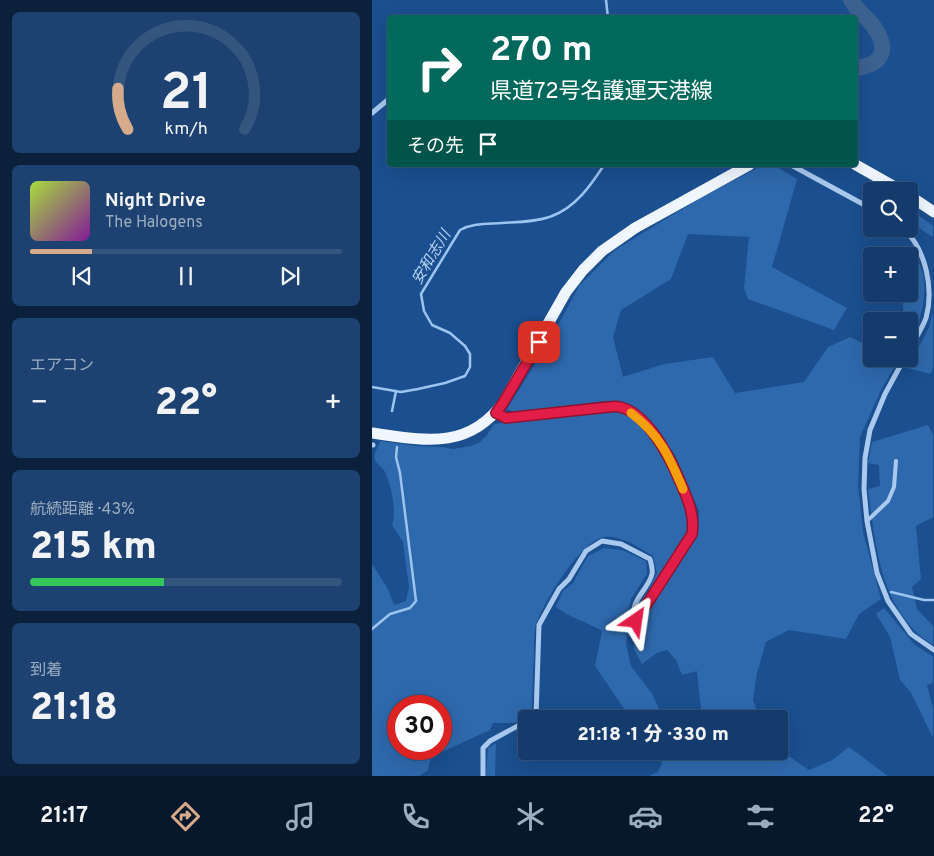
<!DOCTYPE html>
<html lang="ja">
<meta charset="utf-8">
<style>
:root{--surface:#143b6b;--page:#1d4271;--text:#f1f3f6;--muted:#9dadc1;--line:#33557e;--accent:#d6ab8b}
body{margin:0;font-family:Overpass,"Noto Sans JP",sans-serif;background:var(--page);color:var(--text);height:100vh;display:flex;flex-direction:column;font-size:19px;white-space:nowrap}
*{box-sizing:border-box;margin:0}
p{font-size:16px;color:var(--muted)}
.icon{flex:none;width:28px;height:28px;fill:none;stroke:currentColor;stroke-width:2;stroke-linecap:round;stroke-linejoin:round}
.map{position:relative;flex:1;overflow:hidden}
.side{display:flex;flex-direction:column;gap:12px;padding:12px;background:#0b203b;width:372px}
.side>*{flex:none}
.banner{position:absolute;left:15px;top:15px;width:471px;height:152px;border-radius:5px;box-shadow:0 5px 20px #0002,0 0 0 1px var(--line);background:#00695c;color:#fff;overflow:hidden}
.controls{position:absolute;left:491px;top:182px;display:grid;gap:10px}
.controls a{display:grid;place-items:center;width:55px;height:55px;border-radius:5px;background:var(--surface);box-shadow:0 5px 20px #0002,0 0 0 1px var(--line);font-size:25px}
.speed{position:absolute;left:15px;top:695px;display:flex;gap:10px;font-size:25px;font-weight:700;text-align:center}
.speed>*{display:grid;place-content:center;width:65px;height:65px;border-radius:50%;background:var(--surface);box-shadow:0 5px 20px #0002,0 0 0 1px var(--line);line-height:1}
.speed .limit{border:8px solid #d22;background:#fff;color:#111}
.pin{position:absolute;display:grid;place-items:center;width:42px;height:42px;color:#fff;margin:-21px;border-radius:10px;box-shadow:0 2px 8px #0006}
.me{position:absolute;width:55px;margin:-28px;rotate:32deg;stroke-linejoin:round;filter:drop-shadow(0 0 4px #0008)}
.turn{display:flex;align-items:center;gap:18px;height:105px;padding:0 20px;font-size:22px}
.turn .icon{width:65px;height:65px;stroke-width:2.5}
.turn b{display:block;font-size:35px;line-height:42px}
.then{display:flex;align-items:center;height:48px;padding:0 20px;background:#0003;gap:10px;font-size:19px}
.big{font-size:38px;font-weight:800;line-height:1.1}
.side .tile{flex:1;display:flex;flex-direction:column;justify-content:center;gap:8px;min-width:0;padding:0 18px;border-radius:8px;background:var(--page)}
.side .dial{align-items:center;gap:0}
.dial svg{height:130px;overflow:visible;fill:none;stroke:var(--line);stroke-width:7;stroke-linecap:round;text-anchor:middle}
.dial text{fill:var(--text);stroke:none}
.song{display:flex;align-items:center;gap:15px}
.cover{width:60px;height:60px;border-radius:8px;background:linear-gradient(135deg,hsl(80 70% 55%),hsl(290 70% 35%))}
.played{height:5px;border-radius:2px;background:linear-gradient(90deg,var(--accent) 20%,var(--line) 20%)}
.keys{display:flex;justify-content:space-around;direction:ltr}
.heat{display:flex;justify-content:space-between;align-items:center;font-size:28px;direction:ltr}
.charge{height:8px;border-radius:4px;background:linear-gradient(90deg,#34c759 43%,var(--line) 0)}
.trip{position:absolute;left:146px;top:710px;width:270px;height:50px;border-radius:5px;background:var(--surface);box-shadow:0 5px 20px #0002,0 0 0 1px var(--line);font-weight:800;line-height:50px;text-align:center}
.tab-bar{display:flex;height:80px;justify-content:space-around;align-items:center;background:#08182b;color:var(--muted)}
.tab-bar .icon{width:35px;height:35px}
.tab-bar .current{color:var(--accent)}
.tab-bar b{font-size:22px;color:var(--text)}
main{display:flex;flex:1;min-height:0}
.map>svg:first-child{display:block}
.green{fill:#2e69ad;fill-rule:evenodd}
.lines{fill:none;stroke-linecap:round;stroke-linejoin:round}
.stream{stroke:#9cc4f0;stroke-width:2.5}
.river{stroke:#3c6290;stroke-width:16}
.lane{stroke:#a9c9ee;stroke-width:4}
.street{stroke:#a9c9ee;stroke-width:5}
.primary{stroke:#f0f6ff;stroke-width:11}
.route-casing{stroke:#92132f;stroke-width:12}
.route{stroke:#e11d48;stroke-width:9}
.slow{stroke:#f59e0b;stroke-width:9}
.labels{text-anchor:middle;stroke-width:5;stroke-linejoin:round;paint-order:stroke}
.water-label{font-size:15px;font-style:italic;fill:#b5d3f5;stroke:#1b4f8f}
</style>
<main>
<section class="side">
<div class="tile dial"><svg viewBox="0 0 100 80">
<path d="M14 69A42 42 0 1 1 86 69"/>
<path d="M14 69A42 42 0 0 1 8 44" stroke="#d6ab8b"/>
<text x="50" y="56" font-size="32" font-weight="700">21</text>
<text x="50" y="72" font-size="11">km/h</text>
</svg></div>
<div class="tile">
<div class="song"><i class="cover"></i><div><b>Night Drive</b><p>The Halogens</p></div></div>
<div class="played"></div>
<div class="keys"><svg class="icon" aria-label="previous" viewBox="0 0 24 24"><path d="M18 5L8 12l10 7zM5 5v14"/></svg><svg class="icon" aria-label="pause" viewBox="0 0 24 24"><path d="M8 5v14M16 5v14"/></svg><svg class="icon" aria-label="next" viewBox="0 0 24 24"><path d="M6 5l10 7-10 7zM19 5v14"/></svg></div>
</div>
<div class="tile"><p>エアコン</p>
<div class="heat"><a>−</a><b class="big">22°</b><a>+</a></div>
</div>
<div class="tile"><p>航続距離 · 43%</p><b class="big">215 km</b><div class="charge"></div></div>
<div class="tile"><p>到着</p><b class="big">21:18</b></div>
</section>
<div class="map">
<svg width="562" height="776" viewBox="0 0 562 776">
<rect width="100%" height="100%" fill="#1b4f8f"/>
<path class="green" d="M402 165 425 179 400 267 475 308 462 330 376 299 372 288 377 237 316 234 299 279 249 310 241 337 251 377 292 364 341 357 363 393 432 382 456 347 478 337 492 344 500 341V359H527L509 390 488 437 486 485 491 532 509 599 487 614 474 639 417 630 394 642 385 673 381 700 388 719H330L325 671 310 675 304 660 295 650 285 653 270 664 261 648 267 626 308 558 326 535 327 511 303 455 278 421 250 404 234 401 142 412 135 409 181 335 207 286 243 250 330 197 389 166Z
M538 209 561 226V237L550 230 538 219Z
M542 256C561 277 551 319 538 341V321H529L531 318V294H538V268Z
M561 312V369L558 374 536 368 557 327Z
M245 411C281 420 317 496 317 531L264 614 265 605 276 591 285 573 281 556C267 548 250 535 232 537 209 540 167 608 163 629 162 638 162 648 162 656 161 675 160 695 160 714L142 723H121L118 730 59 757 56 770 47 776H0V564L16 589 22 605 34 601 37 587 31 542 20 525C25 513 19 484 13 472 11 468 5 464 3 460 1 454 6 447 8 441L45 446 70 447 81 449 99 446 108 442 115 435 122 424ZM26 706H69V749H26Z
M556 425 561 435V517L544 526 549 579 540 587 545 609 561 626V645C555 641 548 636 543 631 506 593 503 539 496 489L508 486 507 465 496 463 500 442Z
M232 548 250 550 274 561 275 574 259 599 256 614 258 621 254 644 259 666 281 695 291 719H259L223 666 230 631C215 622 198 618 184 607L191 591 201 583 216 556Z
M512 608 542 644 561 657V683L555 685 561 708V738L539 693 528 680 518 637 504 614Z
M124 743 123 776H114L116 748Z
M477 747 516 776H277L286 772 290 763 282 751H408V750L437 770 460 760Z"/>
<g class="lines">
<path class="stream" d="M234 0 236 18
M0 387 29 392 46 389 73 383 93 376 98 367V354L93 346 78 333 60 325 52 311 49 294 88 230C101 223 115 224 130 223 146 222 165 222 180 216 204 207 219 185 232 165
M20 411 24 391
M519 592 552 600H562
M0 629 18 614 38 608 44 601 28 473 24 457 25 447"/>
<path class="river" d="M479 0C485 11 495 17 502 27 518 50 510 65 484 68"/>
<path class="lane" d="M495 521 516 501 522 487 524 461"/>
<path class="street" d="M0 113 18 98
M419 165 500 209
M532 229C554 250 562 289 554 318 550 329 543 339 538 349
M532 359 513 394 498 430 493 458 492 489 495 521 505 573 516 601 539 634 562 650
M124 413 134 418 236 407C240 407 244 406 248 407 280 414 316 489 322 519 323 523 321 529 320 534L264 621
M0 445H1
M160 719 164 717 167 625 187 589 197 579 214 551 230 541 249 544 278 559C279 563 281 570 280 574 276 591 255 602 264 621
M111 776V748L118 741 155 721"/>
<path class="primary" d="M484 165 530 191
M538 196 562 212
M0 433C51 440 95 451 131 403L194 292 211 270 230 251 263 228 377 165"/>
</g>
<g class="lines">
<g class="route-casing">
<path id="route" d="M167 342 131 403 124 413 134 418 236 407C240 407 244 406 248 407 275 413 297 456 307 479 315 498 323 513 320 534L264 621"/>
</g>
<use href="#route" class="route"/>
<path class="slow" d="M259 413C288 435 297 456 311 489"/>
</g>
<g class="labels">
<g class="water-label">
<text transform="translate(59 257) rotate(-59)" y="5">安和志川</text>
</g>
</g>
</svg>
<div class="controls">
<a><svg class="icon" aria-label="search" viewBox="0 0 24 24"><circle cx="10" cy="10" r="6"/><path d="M15 15l6 6"/></svg></a>
<a>+</a>
<a>−</a>
</div>
<div class="speed"><div class="limit">30</div></div>
<div class="pin" style="left:167px;top:342px;background:#d93025"><svg class="icon" aria-label="arrive" viewBox="0 0 24 24"><path d="M6 21V4h12l-3 4 3 4H6"/></svg></div>
<svg class="me" style="left:264px;top:621px" viewBox="-20 -20 40 40"><path d="M0-17L14 15 0 8-14 15z" fill="#e11d48" stroke="#fff" stroke-width="4"/></svg>
<div class="trip">21:18 · 1 分 · 330 m</div>
<div class="banner">
<div class="turn"><svg class="icon" aria-label="right" viewBox="0 0 24 24"><path d="M7 20v-9h11M14 6l5 5-5 5"/></svg><div><b>270 m</b>県道72号名護運天港線</div></div>
<div class="then">その先<svg class="icon" aria-label="arrive" viewBox="0 0 24 24"><path d="M6 21V4h12l-3 4 3 4H6"/></svg></div>
</div>
</div>
</main>
<nav class="tab-bar">
<b>21:17</b>
<svg class="icon current" aria-label="directions" viewBox="0 0 24 24"><path d="M12 3l9 9-9 9-9-9zM9 14v-3h6M13 9l2 2-2 2"/></svg>
<svg class="icon" aria-label="music" viewBox="0 0 24 24"><path d="M9 18V5l10-2v13"/><circle cx="6" cy="18" r="3"/><circle cx="16" cy="16" r="3"/></svg>
<svg class="icon" aria-label="phone" viewBox="0 0 24 24"><path d="M5 4h4l2 5-3 2q2 4 5 5l2-3 5 2v4C11 20 4 13 5 4z"/></svg>
<svg class="icon" aria-label="climate" viewBox="0 0 24 24"><path d="M12 3v18M4 7l16 10M4 17L20 7"/></svg>
<svg class="icon" aria-label="car" viewBox="0 0 24 24"><path d="M5 17H2v-5l4-1 3-4h7l3 4 3 1v5h-3M9 17h6M6 11h13"/><circle cx="7" cy="17" r="2"/><circle cx="17" cy="17" r="2"/></svg>
<svg class="icon" aria-label="filters" viewBox="0 0 24 24"><path d="M4 7h16M4 17h16"/><circle cx="9" cy="7" r="2"/><circle cx="15" cy="17" r="2"/></svg>
<b>22°</b>
</nav>
